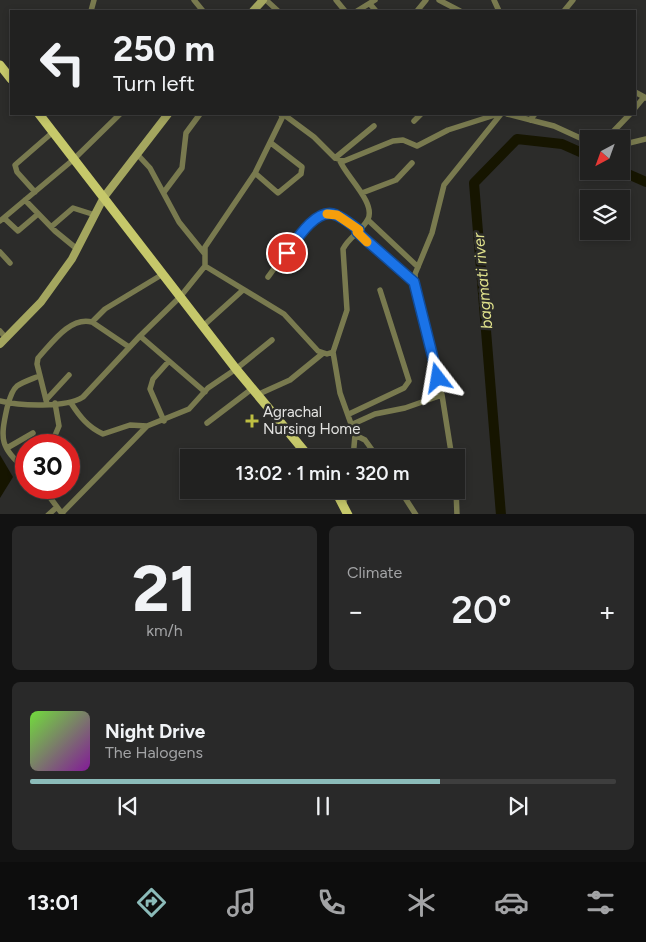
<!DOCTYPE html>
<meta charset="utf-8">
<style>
:root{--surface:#212120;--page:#292929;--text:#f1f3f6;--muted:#a2a3a5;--line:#3e3e3e;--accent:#8bbbb9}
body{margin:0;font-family:Figtree,sans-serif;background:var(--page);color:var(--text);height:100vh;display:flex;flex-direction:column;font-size:19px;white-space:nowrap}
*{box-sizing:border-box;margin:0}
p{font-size:16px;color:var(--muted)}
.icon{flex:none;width:28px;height:28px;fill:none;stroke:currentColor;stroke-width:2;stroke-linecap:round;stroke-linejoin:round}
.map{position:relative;height:514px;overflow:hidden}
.side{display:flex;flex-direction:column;gap:12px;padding:12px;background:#121212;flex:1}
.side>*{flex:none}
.top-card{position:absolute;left:10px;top:10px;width:626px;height:105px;border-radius:0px;box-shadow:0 2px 8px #0003,0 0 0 1px var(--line);background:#212120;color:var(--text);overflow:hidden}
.needle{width:32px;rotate:221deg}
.tools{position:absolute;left:580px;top:130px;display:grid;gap:10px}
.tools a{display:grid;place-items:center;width:50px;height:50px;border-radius:0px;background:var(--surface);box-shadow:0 2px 8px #0003,0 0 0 1px var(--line);font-size:25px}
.speed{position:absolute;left:15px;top:434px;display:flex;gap:10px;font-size:25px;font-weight:700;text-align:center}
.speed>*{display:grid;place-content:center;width:65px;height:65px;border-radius:50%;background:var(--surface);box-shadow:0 2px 8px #0003,0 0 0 1px var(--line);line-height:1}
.speed .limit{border:8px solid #d22;background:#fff;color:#111}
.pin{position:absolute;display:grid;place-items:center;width:42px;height:42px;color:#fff;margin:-21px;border:2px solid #fff;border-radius:50%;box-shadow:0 1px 5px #0007}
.me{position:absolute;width:55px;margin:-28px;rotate:346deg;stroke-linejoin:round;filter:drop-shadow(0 0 4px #0008)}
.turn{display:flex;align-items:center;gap:18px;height:105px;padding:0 20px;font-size:22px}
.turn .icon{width:65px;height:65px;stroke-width:2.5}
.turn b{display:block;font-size:35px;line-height:42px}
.big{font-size:38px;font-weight:600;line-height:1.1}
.side .tile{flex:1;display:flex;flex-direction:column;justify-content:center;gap:8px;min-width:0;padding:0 18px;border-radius:8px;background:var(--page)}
.side .dial{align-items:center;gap:0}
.dial b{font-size:65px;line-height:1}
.song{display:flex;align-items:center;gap:15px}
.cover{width:60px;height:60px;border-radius:8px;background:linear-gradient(135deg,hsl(100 70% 55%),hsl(290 70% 35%))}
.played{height:5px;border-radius:2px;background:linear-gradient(90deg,var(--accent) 70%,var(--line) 70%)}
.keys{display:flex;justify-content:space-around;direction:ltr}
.heat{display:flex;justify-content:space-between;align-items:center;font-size:28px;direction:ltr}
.side .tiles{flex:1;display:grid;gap:12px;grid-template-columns:1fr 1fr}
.tile:last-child{grid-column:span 2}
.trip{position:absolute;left:180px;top:449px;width:285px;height:50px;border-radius:0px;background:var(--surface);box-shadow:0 2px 8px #0003,0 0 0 1px var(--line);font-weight:600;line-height:50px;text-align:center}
.dock{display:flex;height:80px;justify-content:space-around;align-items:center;background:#0d0d0d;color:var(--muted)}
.dock .icon{width:35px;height:35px}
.dock .current{color:var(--accent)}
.dock b{font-size:22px;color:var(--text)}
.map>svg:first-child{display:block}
.water{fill:#161500}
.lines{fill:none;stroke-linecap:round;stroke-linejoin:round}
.river{stroke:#161500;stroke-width:10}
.street{stroke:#797a4f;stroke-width:5.5}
.secondary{stroke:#a4a65f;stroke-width:8}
.primary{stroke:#c6c86a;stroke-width:9}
.route-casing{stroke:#114b97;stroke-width:12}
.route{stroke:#1a73e8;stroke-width:9}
.slow{stroke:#f59e0b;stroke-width:9}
.poi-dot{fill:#bebf42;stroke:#2c2c2a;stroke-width:2}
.labels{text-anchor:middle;stroke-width:5;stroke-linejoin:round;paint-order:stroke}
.poi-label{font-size:15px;fill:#e3e3e1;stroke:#2c2c2a;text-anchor:start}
.water-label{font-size:16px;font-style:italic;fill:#e0e28c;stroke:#2c2c2a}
</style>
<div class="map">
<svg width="646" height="515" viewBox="0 0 646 515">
<rect width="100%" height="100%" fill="#2c2c2a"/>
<path class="water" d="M0 455 13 477 0 498Z"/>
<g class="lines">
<path class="river" d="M621 171 646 182
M501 515 474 183 517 139 562 144 589 156"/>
<path class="street" d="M194 0 203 11
M266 0 278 11
M336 0 345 11
M439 0 460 11
M494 0 499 11
M370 4 376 11
M91 11 94 0
M357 11 375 0
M417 11 426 0
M564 11 573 0
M635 92 646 98
M635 108 644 97
M283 114 314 137 335 158 344 161 393 141 403 140 417 146 448 130 498 114
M507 114 554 126 589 142
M530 120 535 114
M414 121 421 114
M606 139 630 114
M621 145 646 139
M137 154 150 168 179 222 204 253
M335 158 374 126
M340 161C346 176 376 203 368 219 362 231 349 237 343 249L347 310 333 352 340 393 355 435 353 458
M255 173 278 193 301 174 302 167 271 143
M35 192 17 172 15 165 53 132
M164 192 182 168 186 133 200 114
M362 193 396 180 412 163
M25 200 55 231 77 249
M4 218 18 231 38 214
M368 220 418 267
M0 221 74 159 120 114
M51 227 73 208 95 215
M357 232 414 282
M0 252 10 263
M205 266 284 314 318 351 327 354 333 352
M268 277C281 260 309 211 333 214 342 214 352 225 359 230
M92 322 105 309 163 274
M203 326 243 290
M0 331 6 338
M140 336 205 392
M259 394 290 380 322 354
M46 400 69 375
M0 401C20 406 66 408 83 397L140 336 180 297 205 266V247L255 173 282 118 281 114
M71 403C80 417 88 427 103 434L130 425 147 426
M47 404 37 364 38 358C51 344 70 316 92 322L129 347
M349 414 404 388 409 381 380 290
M164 421 150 389 153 379 169 361
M207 423 253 388
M353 424 375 414 405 408 442 395
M355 435 365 440 378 458
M51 445 59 426 55 403
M7 448 33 433
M452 458 442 395 416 292 415 274 432 233 444 185 501 114
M26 470C0 447 0 440 7 408 9 401 11 391 17 386 23 382 32 379 39 376
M43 488 63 515
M400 490 416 515
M456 490 457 515
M344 503 346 490
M62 513 147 426 189 409 208 388 236 369 272 340
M48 515 57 507"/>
<path class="secondary" d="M253 11 263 0
M0 344 41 302 72 259 104 197 168 114"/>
<path class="primary" d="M0 65 11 79
M39 114 236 369 310 458
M335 490 348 515"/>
</g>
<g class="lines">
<g class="route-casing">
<path id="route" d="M287 253C296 240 317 206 336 215 344 218 352 225 359 230L357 232 414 282 438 378"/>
</g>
<use href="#route" class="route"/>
<path class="slow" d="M327 214 337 215 359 230 357 232 367 242"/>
</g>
<path class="poi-dot" d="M249.5 413.5h5v5h5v5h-5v5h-5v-5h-5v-5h5z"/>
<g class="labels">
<g class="poi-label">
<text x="263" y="417">Agrachal<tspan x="263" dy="17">Nursing Home</tspan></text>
</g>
<g class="water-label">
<text transform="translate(482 281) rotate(-95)" y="6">bagmati river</text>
</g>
</g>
</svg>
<div class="tools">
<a><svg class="needle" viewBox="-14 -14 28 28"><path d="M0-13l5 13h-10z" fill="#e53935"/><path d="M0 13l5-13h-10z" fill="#a2a3a5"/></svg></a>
<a><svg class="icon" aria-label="layers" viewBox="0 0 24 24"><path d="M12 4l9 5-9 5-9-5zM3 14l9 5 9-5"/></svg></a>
</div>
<div class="speed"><div class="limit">30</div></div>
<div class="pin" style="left:287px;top:253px;background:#d93025"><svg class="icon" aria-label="arrive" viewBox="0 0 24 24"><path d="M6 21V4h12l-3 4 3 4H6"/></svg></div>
<svg class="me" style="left:438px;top:378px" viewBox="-20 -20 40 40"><path d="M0-17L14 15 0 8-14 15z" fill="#1a73e8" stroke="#fff" stroke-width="4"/></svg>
<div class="trip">13:02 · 1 min · 320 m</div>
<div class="top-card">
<div class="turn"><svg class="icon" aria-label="left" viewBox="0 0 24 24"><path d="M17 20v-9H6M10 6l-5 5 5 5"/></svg><div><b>250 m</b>Turn left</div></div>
</div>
</div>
<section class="side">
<div class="tiles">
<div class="tile dial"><b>21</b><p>km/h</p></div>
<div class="tile"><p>Climate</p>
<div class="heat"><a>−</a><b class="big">20°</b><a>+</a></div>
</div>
<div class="tile">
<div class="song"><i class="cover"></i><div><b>Night Drive</b><p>The Halogens</p></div></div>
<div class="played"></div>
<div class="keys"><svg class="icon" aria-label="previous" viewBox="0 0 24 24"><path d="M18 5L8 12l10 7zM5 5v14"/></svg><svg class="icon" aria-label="pause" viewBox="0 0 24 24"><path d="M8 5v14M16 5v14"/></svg><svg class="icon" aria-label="next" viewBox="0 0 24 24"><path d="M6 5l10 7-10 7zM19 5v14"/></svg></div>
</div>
</div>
</section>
<nav class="dock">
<b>13:01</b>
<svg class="icon current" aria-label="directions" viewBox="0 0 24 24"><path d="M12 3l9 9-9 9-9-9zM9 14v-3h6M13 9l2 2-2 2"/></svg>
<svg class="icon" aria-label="music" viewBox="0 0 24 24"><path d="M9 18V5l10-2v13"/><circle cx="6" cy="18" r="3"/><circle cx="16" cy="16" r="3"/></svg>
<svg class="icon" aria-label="phone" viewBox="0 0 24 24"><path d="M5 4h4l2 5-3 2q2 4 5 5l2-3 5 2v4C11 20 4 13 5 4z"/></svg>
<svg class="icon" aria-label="climate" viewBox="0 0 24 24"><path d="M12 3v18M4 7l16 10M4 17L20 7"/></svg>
<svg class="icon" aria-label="car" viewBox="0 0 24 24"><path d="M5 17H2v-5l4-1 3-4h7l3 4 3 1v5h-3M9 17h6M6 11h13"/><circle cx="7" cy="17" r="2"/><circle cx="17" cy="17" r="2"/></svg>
<svg class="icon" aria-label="filters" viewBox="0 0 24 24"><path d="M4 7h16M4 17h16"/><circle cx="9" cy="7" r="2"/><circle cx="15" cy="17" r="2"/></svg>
</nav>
